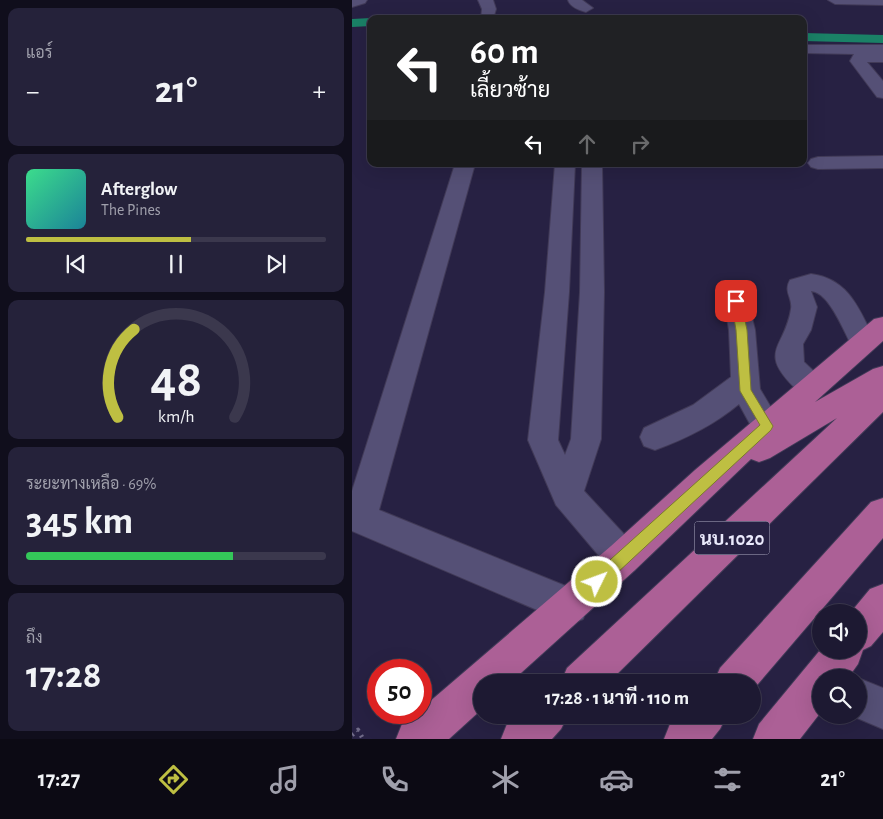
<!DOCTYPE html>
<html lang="th">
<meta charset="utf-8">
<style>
:root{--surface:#1d1932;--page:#25223a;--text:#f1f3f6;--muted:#a0a0ac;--line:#3b384d;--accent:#bebf42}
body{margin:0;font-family:"Alegreya Sans",Sarabun,sans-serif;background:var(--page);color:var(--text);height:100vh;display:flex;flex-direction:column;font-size:19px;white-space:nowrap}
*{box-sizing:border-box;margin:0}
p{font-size:16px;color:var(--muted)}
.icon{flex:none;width:28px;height:28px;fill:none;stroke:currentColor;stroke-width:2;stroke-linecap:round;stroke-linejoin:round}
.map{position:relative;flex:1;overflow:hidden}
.drawer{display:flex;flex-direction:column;gap:8px;padding:8px;background:#100e1c;width:352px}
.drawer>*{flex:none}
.hud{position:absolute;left:15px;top:15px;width:440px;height:152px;border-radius:10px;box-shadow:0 5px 20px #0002,0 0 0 1px var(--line);background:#202124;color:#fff;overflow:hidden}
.tools{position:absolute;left:460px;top:604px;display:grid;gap:10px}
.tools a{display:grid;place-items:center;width:55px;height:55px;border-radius:50%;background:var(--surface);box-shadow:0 5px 20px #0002,0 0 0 1px var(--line);font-size:25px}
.speed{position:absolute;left:15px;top:659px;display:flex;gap:10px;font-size:25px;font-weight:700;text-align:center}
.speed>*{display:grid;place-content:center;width:65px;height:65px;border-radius:50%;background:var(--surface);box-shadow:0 5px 20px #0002,0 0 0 1px var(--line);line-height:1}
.speed .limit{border:8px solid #d22;background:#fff;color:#111}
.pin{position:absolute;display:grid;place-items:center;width:42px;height:42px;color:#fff;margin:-21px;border-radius:10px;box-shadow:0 2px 8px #0006}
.me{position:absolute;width:55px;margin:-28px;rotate:48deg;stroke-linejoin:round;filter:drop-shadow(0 0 4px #0008)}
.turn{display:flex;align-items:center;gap:18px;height:105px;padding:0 20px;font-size:22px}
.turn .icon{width:65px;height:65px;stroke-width:2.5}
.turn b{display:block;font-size:35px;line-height:42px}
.lanes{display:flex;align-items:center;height:48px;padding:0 20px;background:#0003;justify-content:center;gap:25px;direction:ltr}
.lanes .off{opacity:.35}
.big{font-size:38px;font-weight:700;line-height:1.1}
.drawer .card{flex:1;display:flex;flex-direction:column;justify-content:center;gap:8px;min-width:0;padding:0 18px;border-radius:10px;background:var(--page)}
.drawer .dial{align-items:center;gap:0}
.dial svg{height:130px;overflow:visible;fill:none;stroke:var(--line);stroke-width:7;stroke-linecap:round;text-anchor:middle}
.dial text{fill:var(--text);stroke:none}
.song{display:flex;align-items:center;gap:15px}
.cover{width:60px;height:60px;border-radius:8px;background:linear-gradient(135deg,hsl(150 70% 55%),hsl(190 70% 35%))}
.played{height:5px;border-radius:2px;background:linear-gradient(90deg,var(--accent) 55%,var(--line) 55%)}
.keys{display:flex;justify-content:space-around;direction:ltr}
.heat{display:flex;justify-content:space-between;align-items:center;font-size:28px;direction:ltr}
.charge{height:8px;border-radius:4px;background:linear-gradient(90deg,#34c759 69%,var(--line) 0)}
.trip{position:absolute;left:121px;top:674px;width:288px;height:50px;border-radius:25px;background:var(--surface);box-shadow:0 5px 20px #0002,0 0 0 1px var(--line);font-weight:700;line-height:50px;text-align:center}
.tabs{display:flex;height:80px;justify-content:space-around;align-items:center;background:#0c0a14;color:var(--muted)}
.tabs .icon{width:35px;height:35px}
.tabs .on{color:var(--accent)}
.tabs b{font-size:22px;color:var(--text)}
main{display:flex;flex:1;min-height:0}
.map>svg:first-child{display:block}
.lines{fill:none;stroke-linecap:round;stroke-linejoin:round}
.canal{fill:#1a8166;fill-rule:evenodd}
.minor-casing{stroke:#413a57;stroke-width:2}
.major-casing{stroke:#413a57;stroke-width:2}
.path{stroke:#706b88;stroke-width:4.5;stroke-dasharray:2 5;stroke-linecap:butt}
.minor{fill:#555076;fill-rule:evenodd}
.major{fill:#ac6096;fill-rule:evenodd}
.route{fill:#bebf42;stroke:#7c7c2b}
.labels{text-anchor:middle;stroke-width:5;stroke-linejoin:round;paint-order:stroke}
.shield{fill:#272143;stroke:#b0aec4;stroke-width:1}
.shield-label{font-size:19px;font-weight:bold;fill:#ebeafc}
</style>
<main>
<section class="drawer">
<div class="card"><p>แอร์</p>
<div class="heat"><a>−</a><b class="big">21°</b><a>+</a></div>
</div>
<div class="card">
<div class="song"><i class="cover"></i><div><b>Afterglow</b><p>The Pines</p></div></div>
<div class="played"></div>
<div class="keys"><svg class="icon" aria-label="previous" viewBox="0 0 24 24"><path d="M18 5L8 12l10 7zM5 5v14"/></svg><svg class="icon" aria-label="pause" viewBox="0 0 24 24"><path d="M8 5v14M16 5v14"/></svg><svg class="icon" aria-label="next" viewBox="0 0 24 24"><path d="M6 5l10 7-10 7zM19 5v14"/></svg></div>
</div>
<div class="card dial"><svg viewBox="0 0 100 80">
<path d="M14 69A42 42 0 1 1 86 69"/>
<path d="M14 69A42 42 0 0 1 24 15" stroke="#bebf42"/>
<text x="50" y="56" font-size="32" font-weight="700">48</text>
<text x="50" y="72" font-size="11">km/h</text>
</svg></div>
<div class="card"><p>ระยะทางเหลือ · 69%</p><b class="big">345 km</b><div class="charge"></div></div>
<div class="card"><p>ถึง</p><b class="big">17:28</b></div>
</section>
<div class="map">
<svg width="531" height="739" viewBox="0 0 531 739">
<rect width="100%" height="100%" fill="#272143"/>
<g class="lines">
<path class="canal" d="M19 18 21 19H19V26L0 27V19Z
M451 33 531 35V43L451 41Z"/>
<g class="minor-casing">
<path id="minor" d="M0 0H15L13 3 0 7Z
M126 0H141L144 9 141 19H129L130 9Z
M216 0H230L241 8 234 12C227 10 218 7 216 0Z
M476 0H531V5L483 4Z
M451 45H531V62H515L531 81V98L525 97 498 61 502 54 451 53Z
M531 156V168L466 169 459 167 456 163 459 159 466 157Z
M103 164H123L27 510 231 593 236 606 231 619 218 624 0 531V491Z
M203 164H223L217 292 206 440 213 455 219 439 228 292 230 164H250L252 292 249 439 232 491 283 546 288 558 283 570 271 575 259 570 204 505 176 440 193 292Z
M459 274C498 279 508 311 524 343L520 350 511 353 502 350C493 335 478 292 459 291L465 307 459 330 451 344 452 362 470 379 474 387 470 395C458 399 452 397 443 388 405 351 433 348 439 309 441 298 431 292 438 280Z
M384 292 393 295 396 301 403 330 408 389 430 426 426 435 415 438 404 435 387 404C362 425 333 439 303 450L292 446 288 437 292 428 341 405 379 377 377 330 372 301 375 295Z
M506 678 531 688V729L498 715H506Z"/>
</g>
<g class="major-casing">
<path id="major" d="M531 317V341L463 402 521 369 531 366V412L257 682H209L215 668 485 418 418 458 407 462 399 459 283 570 159 682H130V709L97 739H44L50 724 64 712H69V709L259 546 343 470 522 319Z
M531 498V538L400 691V682H362L368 668 519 502Z
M531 584V632L519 646 511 650 506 664 496 678H469V712L448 739H401L407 724 469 649 506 650V612H499L518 589Z
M165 715H216L209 729 200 739H149L155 724Z
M326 715H375L368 729 360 739H312L318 724Z"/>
</g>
<path class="path" d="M0 735 6 730 11 739"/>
<use href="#minor" class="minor"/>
<use href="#major" class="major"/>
</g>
<path class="route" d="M384 297 389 301 395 330 399 390 419 423 421 426 419 430 250 587 245 590 239 587 237 582 239 577 408 425 388 391 384 330 379 301Z"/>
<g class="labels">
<rect class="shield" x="342.5" y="521.5" width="75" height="33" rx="4"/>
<g class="shield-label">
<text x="380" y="545">นบ.1020</text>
</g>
</g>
</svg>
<div class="tools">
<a><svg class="icon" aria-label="sound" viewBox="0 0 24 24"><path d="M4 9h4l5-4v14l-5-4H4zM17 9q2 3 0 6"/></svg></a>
<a><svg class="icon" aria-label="search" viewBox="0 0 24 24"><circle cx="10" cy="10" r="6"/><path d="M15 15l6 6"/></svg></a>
</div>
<div class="speed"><div class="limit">50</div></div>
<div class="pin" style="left:384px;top:301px;background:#d93025"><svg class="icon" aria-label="arrive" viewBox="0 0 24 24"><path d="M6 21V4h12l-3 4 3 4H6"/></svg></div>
<svg class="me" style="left:245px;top:582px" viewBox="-20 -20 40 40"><circle r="17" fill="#bebf42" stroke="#fff" stroke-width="3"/><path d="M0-11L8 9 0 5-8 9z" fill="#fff"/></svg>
<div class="trip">17:28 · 1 นาที · 110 m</div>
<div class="hud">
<div class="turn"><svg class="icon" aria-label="left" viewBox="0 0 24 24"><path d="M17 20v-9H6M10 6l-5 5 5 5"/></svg><div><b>60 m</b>เลี้ยวซ้าย</div></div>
<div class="lanes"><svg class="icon" aria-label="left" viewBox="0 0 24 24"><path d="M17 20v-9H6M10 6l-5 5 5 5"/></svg><svg class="icon off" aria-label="ahead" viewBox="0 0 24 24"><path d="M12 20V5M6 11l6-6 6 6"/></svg><svg class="icon off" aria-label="right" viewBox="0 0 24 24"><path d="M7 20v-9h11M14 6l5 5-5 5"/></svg></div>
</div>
</div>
</main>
<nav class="tabs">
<b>17:27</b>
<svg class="icon on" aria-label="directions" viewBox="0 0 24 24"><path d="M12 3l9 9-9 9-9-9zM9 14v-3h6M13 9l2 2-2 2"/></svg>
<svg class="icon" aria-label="music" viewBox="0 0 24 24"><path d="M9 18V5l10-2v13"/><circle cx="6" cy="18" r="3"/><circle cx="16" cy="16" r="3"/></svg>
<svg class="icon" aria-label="phone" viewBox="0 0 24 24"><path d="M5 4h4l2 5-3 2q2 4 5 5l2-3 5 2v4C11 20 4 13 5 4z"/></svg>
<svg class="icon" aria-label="climate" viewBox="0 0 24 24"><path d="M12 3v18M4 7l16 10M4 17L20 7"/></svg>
<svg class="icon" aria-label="car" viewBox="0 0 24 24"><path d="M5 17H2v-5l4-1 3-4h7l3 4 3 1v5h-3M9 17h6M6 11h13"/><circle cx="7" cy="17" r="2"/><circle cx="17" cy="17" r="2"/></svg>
<svg class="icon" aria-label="filters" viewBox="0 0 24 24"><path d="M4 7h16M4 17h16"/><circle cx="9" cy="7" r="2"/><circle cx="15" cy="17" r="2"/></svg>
<b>21°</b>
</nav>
